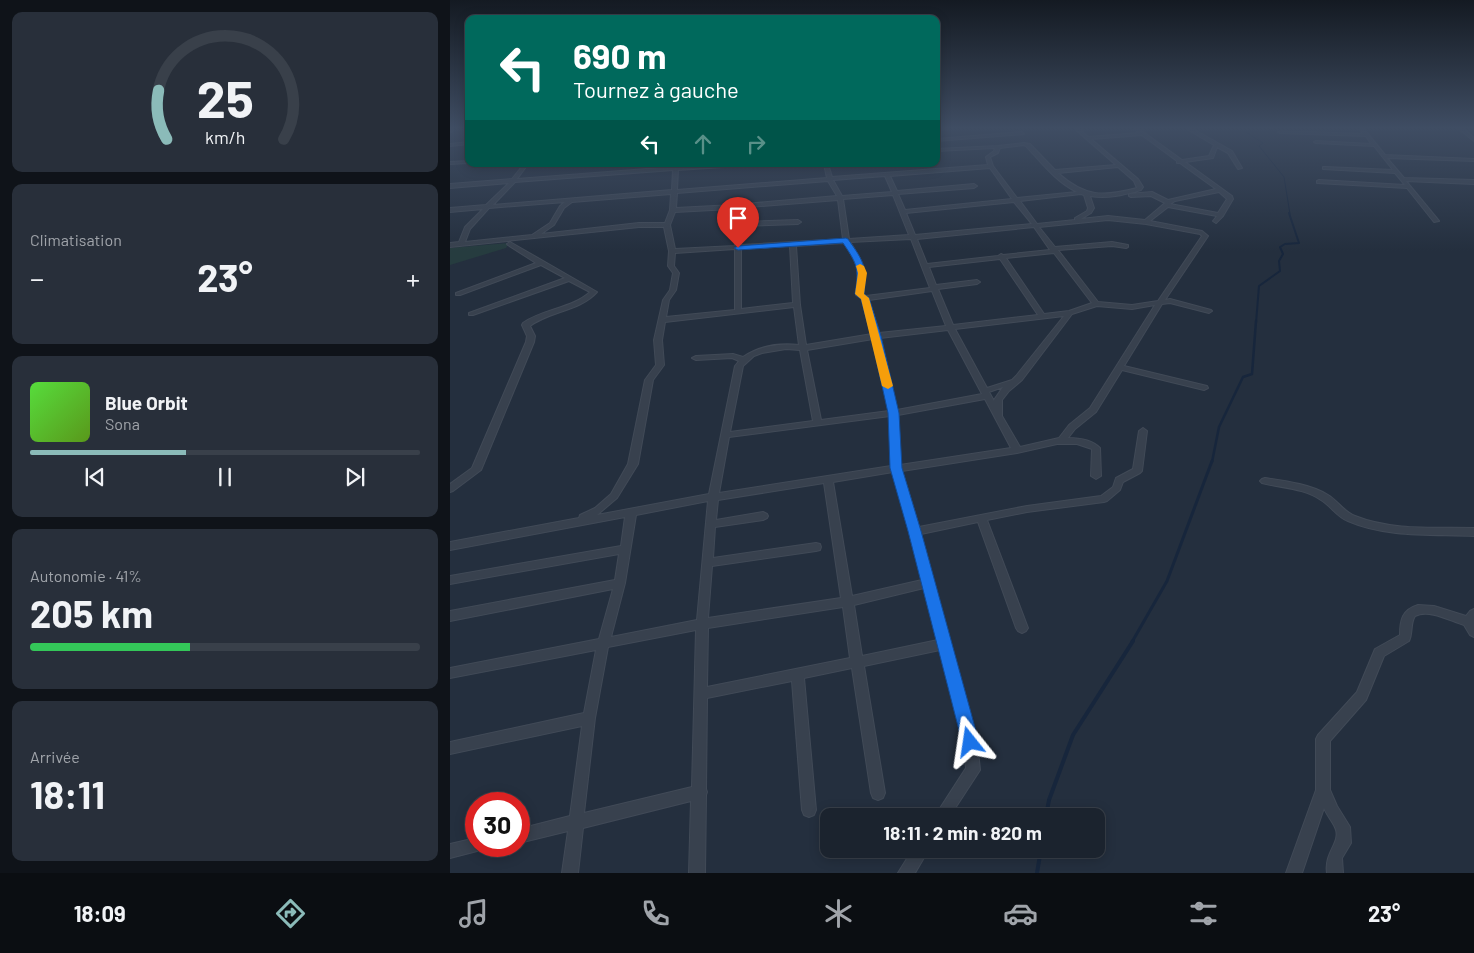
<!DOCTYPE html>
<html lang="fr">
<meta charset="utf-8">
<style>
:root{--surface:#1b232e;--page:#282f3a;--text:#f1f3f6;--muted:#a0a4aa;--line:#39404a;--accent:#8bbbb9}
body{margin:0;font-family:Barlow,sans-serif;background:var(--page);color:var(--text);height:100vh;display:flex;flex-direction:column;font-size:19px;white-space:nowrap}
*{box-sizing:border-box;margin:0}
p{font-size:16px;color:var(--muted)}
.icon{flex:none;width:28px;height:28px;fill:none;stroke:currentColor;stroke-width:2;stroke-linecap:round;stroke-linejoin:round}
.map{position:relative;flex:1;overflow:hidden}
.panel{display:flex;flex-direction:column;gap:12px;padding:12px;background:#0f1319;width:450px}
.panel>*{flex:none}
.guide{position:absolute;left:15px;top:15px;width:475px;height:152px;border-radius:10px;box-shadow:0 2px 12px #0003,0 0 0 1px var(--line);background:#00695c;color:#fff;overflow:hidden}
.speed{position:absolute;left:15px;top:792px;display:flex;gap:10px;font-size:25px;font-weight:700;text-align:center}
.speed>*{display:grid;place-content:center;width:65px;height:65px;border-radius:50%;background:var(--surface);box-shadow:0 2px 12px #0003,0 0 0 1px var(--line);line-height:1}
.speed .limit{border:8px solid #d22;background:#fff;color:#111}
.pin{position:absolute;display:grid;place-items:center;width:42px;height:42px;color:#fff;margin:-51px -21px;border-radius:50% 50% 50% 0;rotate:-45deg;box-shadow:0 0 5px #0007}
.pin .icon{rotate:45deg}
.me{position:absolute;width:55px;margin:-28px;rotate:345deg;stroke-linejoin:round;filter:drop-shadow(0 0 4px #0008)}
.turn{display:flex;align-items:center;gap:18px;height:105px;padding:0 25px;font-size:22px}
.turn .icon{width:65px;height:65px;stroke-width:2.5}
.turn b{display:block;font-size:35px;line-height:42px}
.lanes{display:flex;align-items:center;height:48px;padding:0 25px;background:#0003;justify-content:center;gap:25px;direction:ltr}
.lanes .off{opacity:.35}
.big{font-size:38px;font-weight:700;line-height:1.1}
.panel .widget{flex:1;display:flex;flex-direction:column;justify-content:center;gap:8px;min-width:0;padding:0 18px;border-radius:10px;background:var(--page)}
.panel .dial{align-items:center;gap:0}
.dial svg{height:130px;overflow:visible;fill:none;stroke:var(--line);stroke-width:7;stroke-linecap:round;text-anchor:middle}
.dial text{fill:var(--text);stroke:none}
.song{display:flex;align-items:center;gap:15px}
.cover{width:60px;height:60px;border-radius:8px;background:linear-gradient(135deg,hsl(110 70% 55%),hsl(90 70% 35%))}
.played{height:5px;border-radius:2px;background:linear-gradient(90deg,var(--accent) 40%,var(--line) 40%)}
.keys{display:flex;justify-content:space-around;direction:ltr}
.heat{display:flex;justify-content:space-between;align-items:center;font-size:28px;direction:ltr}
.charge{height:8px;border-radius:4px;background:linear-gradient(90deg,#34c759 41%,var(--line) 0)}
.trip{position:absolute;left:370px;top:808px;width:285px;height:50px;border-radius:10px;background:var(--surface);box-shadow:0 2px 12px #0003,0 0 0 1px var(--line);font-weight:700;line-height:50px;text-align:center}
.menu{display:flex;height:80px;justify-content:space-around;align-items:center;background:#0b0e12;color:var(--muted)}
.menu .icon{width:35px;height:35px}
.menu .current{color:var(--accent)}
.menu b{font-size:22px;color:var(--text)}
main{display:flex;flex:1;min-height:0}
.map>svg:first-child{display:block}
.green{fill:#263c3f}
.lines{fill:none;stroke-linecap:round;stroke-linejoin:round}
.stream-far4{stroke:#17263c;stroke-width:1}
.stream-far3{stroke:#17263c;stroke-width:2}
.stream-far2{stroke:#17263c;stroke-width:2.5}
.stream-far1{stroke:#17263c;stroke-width:3}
.stream{stroke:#17263c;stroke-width:4}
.minor-casing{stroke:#414a57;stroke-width:2}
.minor{fill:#38414e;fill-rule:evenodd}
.route{fill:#1a73e8;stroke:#114b97}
.slow{fill:#f59e0b}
</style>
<main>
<section class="panel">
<div class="widget dial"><svg viewBox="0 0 100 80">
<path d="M14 69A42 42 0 1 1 86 69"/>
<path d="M14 69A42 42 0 0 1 9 39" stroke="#8bbbb9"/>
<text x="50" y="56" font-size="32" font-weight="700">25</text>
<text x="50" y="72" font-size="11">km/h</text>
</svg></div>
<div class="widget"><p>Climatisation</p>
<div class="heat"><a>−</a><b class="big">23°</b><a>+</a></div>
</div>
<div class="widget">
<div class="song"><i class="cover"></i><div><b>Blue Orbit</b><p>Sona</p></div></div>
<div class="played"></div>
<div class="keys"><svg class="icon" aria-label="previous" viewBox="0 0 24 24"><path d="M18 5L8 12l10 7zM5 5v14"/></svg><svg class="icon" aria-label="pause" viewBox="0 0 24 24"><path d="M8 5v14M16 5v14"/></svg><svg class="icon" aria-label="next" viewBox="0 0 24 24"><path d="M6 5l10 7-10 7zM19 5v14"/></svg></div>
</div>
<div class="widget"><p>Autonomie · 41%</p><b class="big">205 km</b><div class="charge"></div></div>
<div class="widget"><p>Arrivée</p><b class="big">18:11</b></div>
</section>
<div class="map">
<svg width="1024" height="873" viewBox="0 0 1024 873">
<rect width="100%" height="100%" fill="#242f3e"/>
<path class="green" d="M59 243 56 248 0 265V248Z"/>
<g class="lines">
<path class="stream-far4" d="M791 129 813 143 809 146 834 177 840 214"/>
<path class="stream-far3" d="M806 323 809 286 830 271 829 261 833 254 830 247 835 244 849 243 839 213"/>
<path class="stream-far2" d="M762 462 769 427 793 377 802 374 806 321"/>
<path class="stream-far1" d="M682 642 717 581 762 461"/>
<path class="stream" d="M596 816 599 800 623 735 683 641
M587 873 591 849"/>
<g class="minor-casing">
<path id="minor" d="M0 129H3L2 132H0Z
M486 129H497L486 131Z
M625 129H630L638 137 689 133 684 129H689L732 160 759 156 764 145 737 129H743L782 151 792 168 788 169 778 153 767 147 763 158 735 162 782 196 783 199 773 216 766 223 763 221 767 216 718 207 700 221 752 231 758 236 715 300 720 299 761 310 762 311 759 313 720 303 712 304 674 366 757 386 758 388 754 390 672 370 646 412 625 429 618 438C630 438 642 440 650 448L651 476 646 479 641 476 642 449 627 444H607L567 453 452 471 469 527 577 506 651 496 663 487 666 478 683 469 689 431 693 428 697 431 692 471 690 473 673 482 670 490 657 501 654 502 577 512 537 520 578 628 576 631 572 633 568 631 566 628 528 522 471 534 527 742 530 770 500 816H485L516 768 513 742 490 650 414 666 435 793 433 798 428 800 423 798 421 793 402 668 354 678 366 810 364 815 359 817 354 815 352 810 342 681 257 698 256 789 257 792 256 795 255 873H239L241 801 133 828 128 873H112L118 831 69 843V829L120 816 132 726 0 754V742L134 713 146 650 0 678V668L149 639 163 589 0 621V611L165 580 169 554 0 584V576L171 546 175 517 0 550V542L129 518 130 515 145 508 161 494 178 464 195 380 206 365 204 340 213 300 220 290 223 273 218 266 219 251 214 227H189L0 247V243L9 242 15 227 33 209 0 212V208L36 205 59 183 0 188V184L62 179 74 164H78L67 179 223 167 224 164H228V167L306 164 304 165 228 170 227 190 377 178 374 164H378L382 177 538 165 536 157 544 151 545 148 486 151V149L548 146 574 143 580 144 605 170 666 165ZM692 135 727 161V163H730L766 189 718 200 702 192 679 194V196L681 197 701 196 715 203 695 220 658 216 631 219 641 213 644 208 640 196C658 199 673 195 691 190L693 187 688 179 641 139ZM574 145 576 146C591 162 606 182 627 192L567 198 543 166 540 157 548 153 550 148ZM668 167 684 181 687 188C653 197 635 197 608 173ZM540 168 562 199 455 210 448 194 524 188 527 186 524 184 447 191 440 176ZM223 170 222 190 43 205 65 182ZM435 176 442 192 392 196 383 180ZM378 181 387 196 284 205 226 208 227 193ZM769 192 777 199 768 213 720 204 725 201ZM221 194 220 210 215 223H189L91 234 104 225 114 208 122 202ZM631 194 634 195 638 208 637 211 625 218V220L587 224 570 201ZM443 195 459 235 399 239 393 199ZM388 200 393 239 291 245 289 226 348 224 351 222 348 220 288 222 287 208ZM115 202 110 206 100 223 82 235 15 242 20 229 39 208ZM564 202 582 224 465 235 456 213ZM281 209 285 246 225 249 220 225 225 212ZM658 220 696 224 750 234 752 236 708 301 682 305 648 302 608 250 662 246 676 248 678 247V245L662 242 605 247 589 227ZM584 227 600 250 553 255 551 254 548 256 477 264 467 239ZM461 239 480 288 416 296 412 294C416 267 415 265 400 242ZM394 243C409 266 410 268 406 295L412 299 422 334 356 345 350 305 346 246ZM340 246 343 303 291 309V249ZM285 249V310L216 317 219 300 226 290 229 273 224 266 225 253ZM604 253 642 303 619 311 594 314 556 258ZM550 259 588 315 503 325 488 289 527 284 530 282 527 280 486 285 479 267ZM482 291 496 326 429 333 419 300ZM705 305 640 408 619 425 609 438 570 447 552 416V400L559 391 572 380 622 314 647 306 682 309ZM344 307 349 345C330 343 309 346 293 357L283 354 246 356 242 358 246 360 282 358 289 361 285 366 259 494 147 515 167 498 188 464 203 380 214 365 212 340 215 322ZM614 316 566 376 562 380 537 388 505 329ZM498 330 532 394 447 410 430 338ZM423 339 439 411 371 420 357 350ZM336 349 350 350 363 421 280 432 293 366 304 356 312 353ZM553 387 544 400V401L539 392ZM535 399 561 448 450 465 448 415ZM440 416 441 466 269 493 279 437ZM443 472 472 580 402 596 383 482ZM374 483 391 598 258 618 262 566 366 551 370 550 371 547 370 544 366 543 263 558 265 527 313 520 317 518 318 516 317 514 313 512 266 520 268 500ZM258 501 247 620 161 637 175 583 186 515ZM474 588 488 640 412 656 404 605ZM393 607 400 658 257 687 258 628ZM246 630 242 787 134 813 145 718 158 647Z
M910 129H914L935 155 1024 159V161L937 158 954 178 1024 180V184L956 181 989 221 984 222 957 188 867 183V181L869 180 955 185 945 173 873 169V167H875L943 170 924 146 866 143 864 142 866 141 921 144 916 136 830 133 828 132 830 131 913 134Z
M1009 129H1014L1024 138V141Z
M572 132 574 134 486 141 487 139Z
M19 142V144L0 146V144Z
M19 161V163L0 164V162Z
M60 242 147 292C130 311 100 311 80 326L85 336 84 342 31 470 3 491 0 492V484L22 468 76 342 77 336 72 325 73 323C93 309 123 308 140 292L119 281 23 315H19V313L115 278 91 265 10 295H6V293L86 263 58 245 57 244Z
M815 478C835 481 860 484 878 495 888 501 894 512 905 516 942 531 986 527 1024 528V536C983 534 937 538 898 521 887 517 881 506 871 500 854 488 831 488 812 483L810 481 812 479Z
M968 605 984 606 1016 616 1020 611 1024 609V637L1020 635 1014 625C1000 621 980 609 965 616 960 624 963 633 959 641L934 656 916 700 880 741V790L887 806 900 827 901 843 892 858 893 873H877C874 853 890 843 886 830 884 823 877 816 874 808L852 873H836L866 790V739L868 735 907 692 925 649 950 635C950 620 952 610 968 605Z
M26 838V846H33L31 850 0 858V844Z
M463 849H479L465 873H448Z"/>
</g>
<use href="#minor" class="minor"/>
</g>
<linearGradient id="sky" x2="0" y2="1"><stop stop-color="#141a22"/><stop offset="0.51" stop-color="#3f4d63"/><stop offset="1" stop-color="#3f4d63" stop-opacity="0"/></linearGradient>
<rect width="1024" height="251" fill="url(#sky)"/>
<path class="route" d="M396 238 398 239C414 262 417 266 414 294L419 298 431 336 449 413 452 468 471 531 529 742 526 748 520 750 514 748 512 742 458 531 440 468 438 413 421 336 411 299 405 294C409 269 408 265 393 243L288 250 284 248 288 246Z"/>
<path class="slow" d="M410 264 414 266 417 273 414 294 419 298 443 386 438 389 432 386 411 299 405 294 408 273 406 266Z"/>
</svg>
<div class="speed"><div class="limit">30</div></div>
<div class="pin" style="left:288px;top:248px;background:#d93025"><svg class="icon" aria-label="arrive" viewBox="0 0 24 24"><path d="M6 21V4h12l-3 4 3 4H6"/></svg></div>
<svg class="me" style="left:520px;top:742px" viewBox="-20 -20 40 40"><path d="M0-17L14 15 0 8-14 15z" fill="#1a73e8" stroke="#fff" stroke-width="4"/></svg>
<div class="trip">18:11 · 2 min · 820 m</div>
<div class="guide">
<div class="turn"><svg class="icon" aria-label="left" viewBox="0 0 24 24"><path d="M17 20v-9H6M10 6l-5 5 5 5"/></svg><div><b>690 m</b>Tournez à gauche</div></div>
<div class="lanes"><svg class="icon" aria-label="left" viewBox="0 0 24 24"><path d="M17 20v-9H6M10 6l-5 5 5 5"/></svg><svg class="icon off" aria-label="ahead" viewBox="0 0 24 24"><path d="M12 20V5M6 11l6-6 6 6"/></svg><svg class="icon off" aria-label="right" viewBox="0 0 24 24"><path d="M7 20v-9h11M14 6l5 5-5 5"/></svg></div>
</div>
</div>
</main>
<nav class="menu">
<b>18:09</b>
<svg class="icon current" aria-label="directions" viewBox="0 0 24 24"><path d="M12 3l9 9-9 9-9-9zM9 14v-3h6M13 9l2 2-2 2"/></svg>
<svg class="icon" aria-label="music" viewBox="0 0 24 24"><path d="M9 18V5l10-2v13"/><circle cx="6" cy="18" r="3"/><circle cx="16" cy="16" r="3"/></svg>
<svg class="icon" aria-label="phone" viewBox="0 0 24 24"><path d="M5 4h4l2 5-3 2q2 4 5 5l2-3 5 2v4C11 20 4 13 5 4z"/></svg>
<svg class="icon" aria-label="climate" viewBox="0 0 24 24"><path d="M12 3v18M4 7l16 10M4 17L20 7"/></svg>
<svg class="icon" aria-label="car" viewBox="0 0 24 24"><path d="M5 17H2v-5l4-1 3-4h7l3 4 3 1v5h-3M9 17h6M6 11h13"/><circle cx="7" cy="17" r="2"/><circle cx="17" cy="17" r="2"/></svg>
<svg class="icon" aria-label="filters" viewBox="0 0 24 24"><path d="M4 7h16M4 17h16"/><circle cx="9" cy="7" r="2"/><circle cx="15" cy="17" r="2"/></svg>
<b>23°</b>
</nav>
